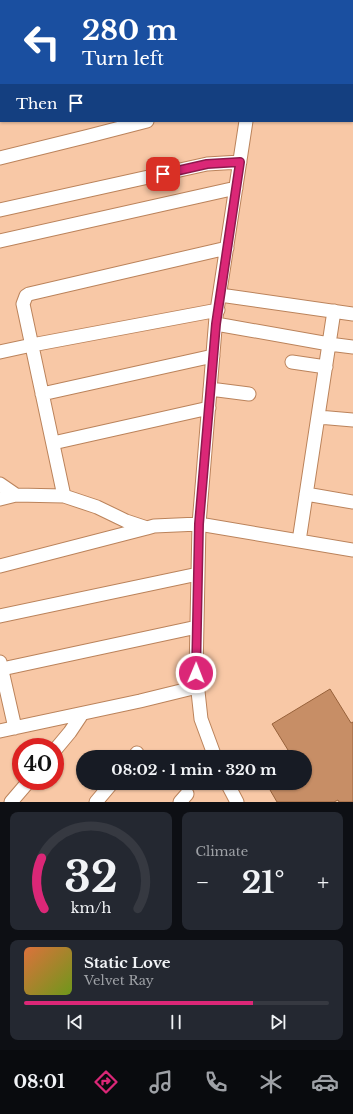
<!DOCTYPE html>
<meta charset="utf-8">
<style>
:root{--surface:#171b24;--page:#242831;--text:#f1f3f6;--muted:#9ea1a6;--line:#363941;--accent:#db2777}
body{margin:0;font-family:"Libre Baskerville",serif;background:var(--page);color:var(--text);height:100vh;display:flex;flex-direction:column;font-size:15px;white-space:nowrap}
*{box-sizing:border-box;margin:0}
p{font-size:13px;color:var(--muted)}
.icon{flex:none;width:22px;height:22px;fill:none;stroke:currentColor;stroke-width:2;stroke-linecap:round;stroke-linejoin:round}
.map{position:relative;height:802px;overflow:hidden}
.details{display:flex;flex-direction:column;gap:10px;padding:10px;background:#0d0f14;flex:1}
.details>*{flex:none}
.guide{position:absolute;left:0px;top:0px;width:353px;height:122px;box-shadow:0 1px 3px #0004;background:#1a4fa0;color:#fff;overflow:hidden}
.speed{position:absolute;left:12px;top:738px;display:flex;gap:8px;font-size:20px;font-weight:700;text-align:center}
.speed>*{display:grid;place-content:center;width:52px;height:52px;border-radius:50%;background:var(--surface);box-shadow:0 1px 3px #0004;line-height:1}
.speed .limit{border:6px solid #d22;background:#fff;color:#111}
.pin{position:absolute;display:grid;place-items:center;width:34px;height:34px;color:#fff;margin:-17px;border-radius:8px;box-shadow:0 2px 6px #0006}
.me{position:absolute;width:44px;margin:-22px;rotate:1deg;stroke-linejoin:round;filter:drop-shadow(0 0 3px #0008)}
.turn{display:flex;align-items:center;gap:14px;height:84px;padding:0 16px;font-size:18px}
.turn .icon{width:52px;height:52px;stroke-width:2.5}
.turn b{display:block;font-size:28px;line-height:34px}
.then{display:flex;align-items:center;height:38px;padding:0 16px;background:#0003;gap:8px;font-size:15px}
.big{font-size:30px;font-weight:800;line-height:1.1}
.details .widget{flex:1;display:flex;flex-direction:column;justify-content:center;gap:6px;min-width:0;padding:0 14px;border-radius:8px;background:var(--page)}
.details .dial{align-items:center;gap:0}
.dial svg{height:104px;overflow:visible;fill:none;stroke:var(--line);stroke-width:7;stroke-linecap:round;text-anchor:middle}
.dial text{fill:var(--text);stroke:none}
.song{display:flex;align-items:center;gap:12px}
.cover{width:48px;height:48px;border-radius:6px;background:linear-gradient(135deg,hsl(20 70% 55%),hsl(80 70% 35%))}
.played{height:4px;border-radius:2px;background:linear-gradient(90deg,var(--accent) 75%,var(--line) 75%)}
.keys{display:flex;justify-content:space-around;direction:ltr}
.heat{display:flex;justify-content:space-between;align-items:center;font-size:22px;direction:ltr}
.details .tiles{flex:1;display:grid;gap:10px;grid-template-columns:1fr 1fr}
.widget:last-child{grid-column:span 2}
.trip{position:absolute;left:76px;top:750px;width:236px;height:40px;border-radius:20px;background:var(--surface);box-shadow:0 1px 3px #0004;font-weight:800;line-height:40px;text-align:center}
.tab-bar{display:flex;height:64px;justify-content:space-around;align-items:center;background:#090b0e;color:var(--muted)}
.tab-bar .icon{width:28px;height:28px}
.tab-bar .active{color:var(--accent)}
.tab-bar b{font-size:18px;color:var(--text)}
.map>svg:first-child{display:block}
.building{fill:#c78e66;stroke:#97613a}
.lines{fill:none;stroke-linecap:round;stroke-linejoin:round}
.minor-casing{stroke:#bb835b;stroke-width:15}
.minor{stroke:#fff;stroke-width:13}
.route-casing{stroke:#8e194d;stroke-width:10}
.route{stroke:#db2777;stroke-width:7}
</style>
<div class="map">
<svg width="353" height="802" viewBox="0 0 353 802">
<rect width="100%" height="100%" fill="#f8c8a6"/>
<path class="building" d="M330 689 351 723 353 722V802H339L338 800 334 802H277L266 783H305V757H277L288 750 272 724Z"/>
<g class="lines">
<g class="minor-casing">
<path id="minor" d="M21 0 25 1
M223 0 227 1
M82 1 83 0
M271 1V0
M0 59H1
M0 107 1 106
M0 158 89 136 147 121
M0 210 207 164 240 162
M0 241 236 188
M220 295 353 314
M216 324 329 344 353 347
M0 352 32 345 218 310
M292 362 326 367
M210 389 249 394
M42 394 213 356
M318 417 353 420
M53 443 209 408
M0 484 16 495
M306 494 353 502
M64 496 23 304 26 296 29 294 227 248
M0 499 16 495 64 496 97 507 126 521 147 528 154 526 199 524 353 550
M299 541 334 311
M0 566 147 528
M0 616 198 574
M0 662 15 728
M2 669 197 627
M0 731 140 701 197 687
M55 750 70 732 82 714
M134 757 137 753
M215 757 201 719 196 673 199 524 216 317 246 121
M227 783 237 802
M11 802 29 781
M96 802 112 783
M180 802 187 794"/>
</g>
<use href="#minor" class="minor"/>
</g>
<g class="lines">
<g class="route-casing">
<path id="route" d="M163 174 207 164 240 162 216 324 199 524 196 673"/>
</g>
<use href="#route" class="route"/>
</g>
</svg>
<div class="speed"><div class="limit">40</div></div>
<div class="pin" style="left:163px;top:174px;background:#d93025"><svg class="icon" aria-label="arrive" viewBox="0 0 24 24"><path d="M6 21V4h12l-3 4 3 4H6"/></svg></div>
<svg class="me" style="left:196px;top:673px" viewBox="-20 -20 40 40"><circle r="17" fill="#db2777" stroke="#fff" stroke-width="3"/><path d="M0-11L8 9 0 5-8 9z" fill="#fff"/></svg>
<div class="trip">08:02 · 1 min · 320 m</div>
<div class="guide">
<div class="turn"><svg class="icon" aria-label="left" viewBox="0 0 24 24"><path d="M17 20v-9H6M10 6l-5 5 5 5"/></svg><div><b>280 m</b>Turn left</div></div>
<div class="then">Then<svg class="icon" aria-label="arrive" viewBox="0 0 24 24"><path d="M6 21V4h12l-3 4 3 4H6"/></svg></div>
</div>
</div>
<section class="details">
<div class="tiles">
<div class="widget dial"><svg viewBox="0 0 100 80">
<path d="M14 69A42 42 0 1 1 86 69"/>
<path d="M14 69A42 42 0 0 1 12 30" stroke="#db2777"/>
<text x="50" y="56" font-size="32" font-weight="700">32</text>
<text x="50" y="72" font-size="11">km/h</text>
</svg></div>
<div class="widget"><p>Climate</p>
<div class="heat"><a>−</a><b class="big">21°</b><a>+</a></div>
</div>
<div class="widget">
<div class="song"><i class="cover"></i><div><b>Static Love</b><p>Velvet Ray</p></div></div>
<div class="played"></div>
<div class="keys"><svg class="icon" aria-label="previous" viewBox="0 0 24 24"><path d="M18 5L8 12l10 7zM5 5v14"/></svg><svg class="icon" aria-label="pause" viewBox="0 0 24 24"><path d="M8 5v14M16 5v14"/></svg><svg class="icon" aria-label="next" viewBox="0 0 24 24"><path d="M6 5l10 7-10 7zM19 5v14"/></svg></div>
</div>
</div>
</section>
<nav class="tab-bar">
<b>08:01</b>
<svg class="icon active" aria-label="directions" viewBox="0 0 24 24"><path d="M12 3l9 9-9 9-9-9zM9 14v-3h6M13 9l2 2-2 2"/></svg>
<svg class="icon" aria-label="music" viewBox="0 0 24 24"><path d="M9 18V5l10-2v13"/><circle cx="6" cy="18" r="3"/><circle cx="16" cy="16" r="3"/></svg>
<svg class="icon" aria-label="phone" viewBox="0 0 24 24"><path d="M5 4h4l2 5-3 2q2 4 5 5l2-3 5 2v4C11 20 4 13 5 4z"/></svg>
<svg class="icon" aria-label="climate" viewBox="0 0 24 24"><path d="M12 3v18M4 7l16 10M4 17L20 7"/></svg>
<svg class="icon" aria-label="car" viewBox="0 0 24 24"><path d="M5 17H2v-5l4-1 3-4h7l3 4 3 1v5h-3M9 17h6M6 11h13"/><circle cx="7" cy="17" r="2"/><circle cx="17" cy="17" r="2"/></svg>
</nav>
